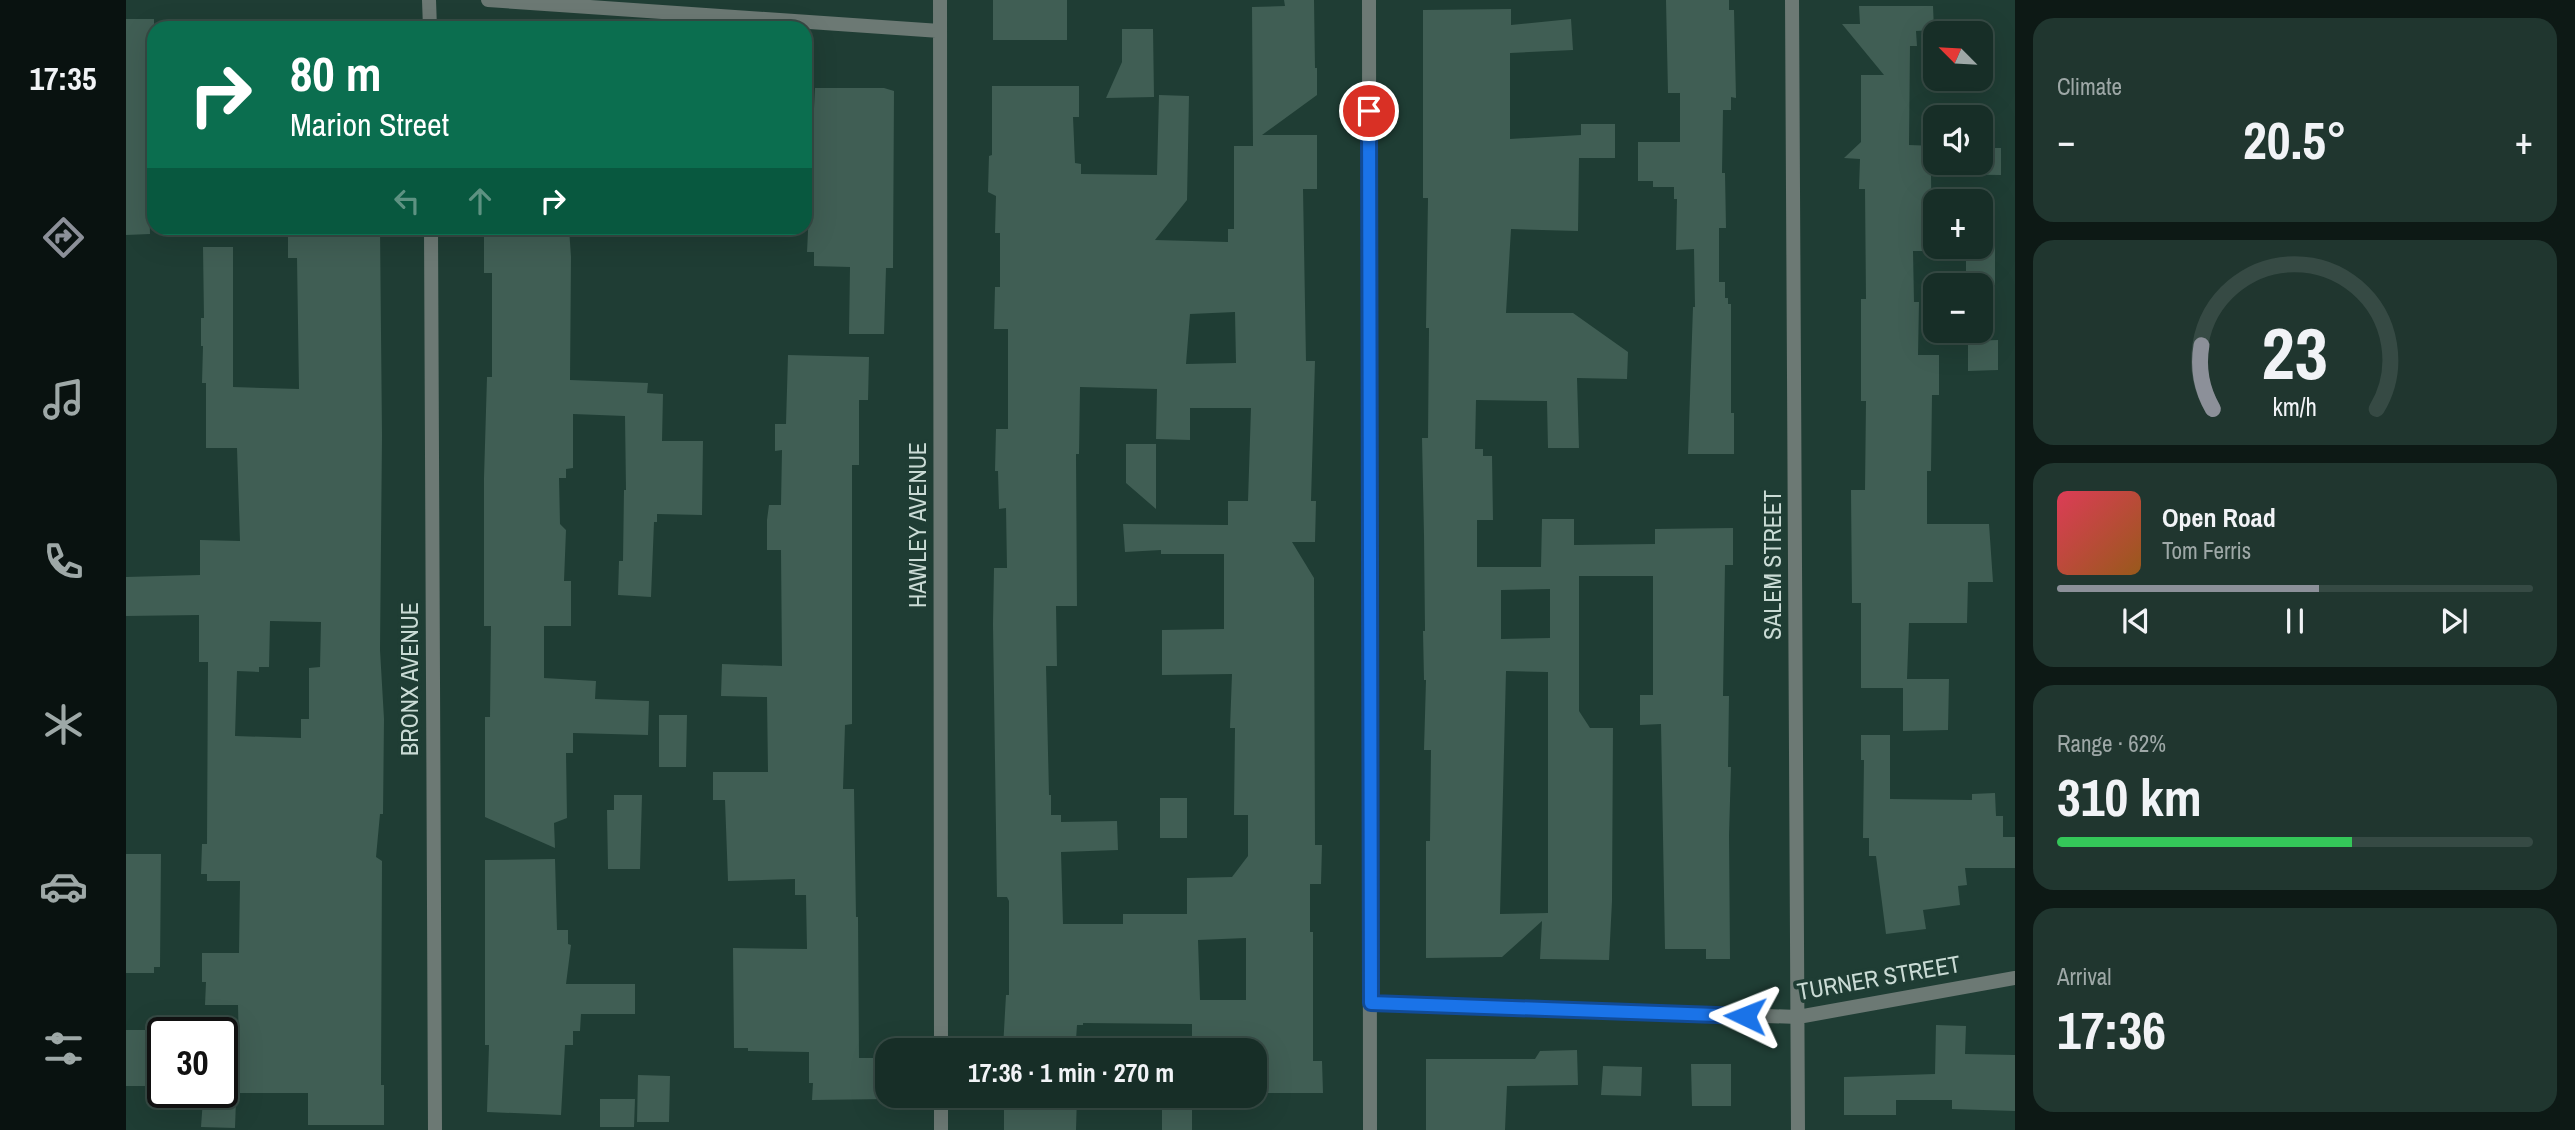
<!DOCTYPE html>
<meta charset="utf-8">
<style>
:root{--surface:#172e27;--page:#20362f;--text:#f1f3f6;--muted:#9ea8a7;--line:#364a44;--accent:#8c9099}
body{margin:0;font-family:"Archivo Narrow",sans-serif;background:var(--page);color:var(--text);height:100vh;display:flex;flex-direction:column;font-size:26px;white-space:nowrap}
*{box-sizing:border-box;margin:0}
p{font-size:23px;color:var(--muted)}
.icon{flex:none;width:38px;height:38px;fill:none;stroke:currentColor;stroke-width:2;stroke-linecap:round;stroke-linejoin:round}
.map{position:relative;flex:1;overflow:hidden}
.drawer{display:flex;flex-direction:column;gap:18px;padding:18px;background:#0d1915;width:560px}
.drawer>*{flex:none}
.top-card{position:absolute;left:21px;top:21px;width:665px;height:214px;border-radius:21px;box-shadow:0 7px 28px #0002,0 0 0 2px var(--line);background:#0b6e4f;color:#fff;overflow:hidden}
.needle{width:46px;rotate:294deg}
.fabs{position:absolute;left:1797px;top:21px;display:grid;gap:14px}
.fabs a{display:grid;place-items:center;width:70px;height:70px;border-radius:14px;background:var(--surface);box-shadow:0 7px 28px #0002,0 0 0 2px var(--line);font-size:35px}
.speed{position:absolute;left:21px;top:1017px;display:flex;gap:14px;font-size:35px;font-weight:700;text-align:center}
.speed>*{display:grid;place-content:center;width:91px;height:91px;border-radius:50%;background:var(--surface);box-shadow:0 7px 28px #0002,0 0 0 2px var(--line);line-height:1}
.speed .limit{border:4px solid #111;border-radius:10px;background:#fff;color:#111}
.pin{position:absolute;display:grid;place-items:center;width:60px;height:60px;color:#fff;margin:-30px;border:4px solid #fff;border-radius:50%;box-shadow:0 2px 7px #0007}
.me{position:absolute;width:77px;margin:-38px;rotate:272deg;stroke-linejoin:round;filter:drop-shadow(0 0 5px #0008)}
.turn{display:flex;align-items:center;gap:24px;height:147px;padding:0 28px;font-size:32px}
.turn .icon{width:91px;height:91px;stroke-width:2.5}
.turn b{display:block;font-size:49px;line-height:60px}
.lanes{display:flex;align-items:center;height:66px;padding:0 28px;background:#0003;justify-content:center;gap:35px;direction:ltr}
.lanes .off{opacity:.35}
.big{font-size:52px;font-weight:700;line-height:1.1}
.drawer .tile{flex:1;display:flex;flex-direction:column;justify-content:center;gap:10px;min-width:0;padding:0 24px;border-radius:21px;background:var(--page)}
.drawer .dial{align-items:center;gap:0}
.dial svg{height:182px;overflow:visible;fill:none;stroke:var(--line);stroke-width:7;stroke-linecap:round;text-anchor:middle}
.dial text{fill:var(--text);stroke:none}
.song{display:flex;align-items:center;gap:21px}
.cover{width:84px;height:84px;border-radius:10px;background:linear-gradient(135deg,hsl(350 70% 55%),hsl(30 70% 35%))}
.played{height:7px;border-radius:4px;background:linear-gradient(90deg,var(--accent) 55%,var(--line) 55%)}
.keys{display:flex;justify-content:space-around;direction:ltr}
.heat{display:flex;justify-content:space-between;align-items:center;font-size:38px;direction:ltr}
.charge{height:10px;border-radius:5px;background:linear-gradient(90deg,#34c759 62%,var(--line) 0)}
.trip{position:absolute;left:749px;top:1038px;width:392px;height:70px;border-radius:21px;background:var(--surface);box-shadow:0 7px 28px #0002,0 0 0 2px var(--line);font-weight:700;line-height:70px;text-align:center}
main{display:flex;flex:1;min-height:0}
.menu{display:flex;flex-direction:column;width:126px;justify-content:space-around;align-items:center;background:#091210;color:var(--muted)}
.menu .icon{width:49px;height:49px}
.menu .on{color:var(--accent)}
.menu b{font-size:32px;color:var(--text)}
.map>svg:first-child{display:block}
.building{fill:#405e54;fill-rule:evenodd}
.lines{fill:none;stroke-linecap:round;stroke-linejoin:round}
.street{stroke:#6c7974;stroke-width:14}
.route-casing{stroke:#114b97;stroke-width:18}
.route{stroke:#1a73e8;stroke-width:12}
.labels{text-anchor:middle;stroke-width:7;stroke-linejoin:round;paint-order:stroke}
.street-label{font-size:24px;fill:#cadbd5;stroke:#1f3d34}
</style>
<main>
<nav class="menu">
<b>17:35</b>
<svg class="icon on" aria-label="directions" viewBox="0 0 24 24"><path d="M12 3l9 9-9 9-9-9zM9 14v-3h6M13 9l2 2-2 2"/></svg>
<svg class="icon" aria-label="music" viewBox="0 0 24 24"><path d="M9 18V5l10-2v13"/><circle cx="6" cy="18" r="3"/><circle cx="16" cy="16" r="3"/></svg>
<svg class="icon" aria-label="phone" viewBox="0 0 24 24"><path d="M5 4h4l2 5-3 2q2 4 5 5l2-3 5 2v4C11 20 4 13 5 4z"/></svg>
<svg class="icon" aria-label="climate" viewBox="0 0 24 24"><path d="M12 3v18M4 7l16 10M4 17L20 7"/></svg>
<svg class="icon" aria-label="car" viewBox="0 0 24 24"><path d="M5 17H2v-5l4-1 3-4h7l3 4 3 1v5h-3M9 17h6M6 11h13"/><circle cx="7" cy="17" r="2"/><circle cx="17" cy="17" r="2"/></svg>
<svg class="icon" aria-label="filters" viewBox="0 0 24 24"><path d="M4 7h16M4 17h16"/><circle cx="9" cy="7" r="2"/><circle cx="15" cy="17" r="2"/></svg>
</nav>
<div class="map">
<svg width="1889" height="1130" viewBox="0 0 1889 1130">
<rect width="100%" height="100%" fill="#1f3d34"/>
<path class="building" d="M867 0H941V40H867Z
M1158 0H1188L1189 68H1191V95L1136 135H1191V189H1177L1180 361H1189L1185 501H1190L1189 542H1166L1188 578 1189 845H1196L1195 884H1184V932H1187V1061H1196L1197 1093H1137L1136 1047 1066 1048V1024L957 1023V1025H951L950 1040 906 1038V1049L877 1048 880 995H883V901L881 897H871L867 624 868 568H881L880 508 873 509 872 471H869L870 429H882V329H868L869 287H874V233H869L870 196 862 192 863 156 866 155V86H953V117H947L949 163 955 164V174L1031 175 1033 95 1063 96 1061 200 1029 240 1102 242V229H1108V146H1127L1126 7 1159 6ZM1109 312 1110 363 1060 364 1064 314ZM954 387 1031 389 1030 439 1064 440V408H1125L1122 501H1102V525L997 524 999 552 1035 550V554H1098V629L1036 630V675L1106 674 1104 728H1109L1108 815H1122V856L1106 877 1061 878V914H997V924H937L935 852 992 850 991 821 935 822V815H925V795H923L920 666H931L930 606H951L950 454H953ZM1120 938V1000H1074L1072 940Z
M1540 0H1603V10H1608L1610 98 1605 97V110H1597L1596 173H1599L1600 228H1593V282H1599V298H1602V304H1605V413H1608V454H1562L1567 307H1569L1568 249 1550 250 1551 199H1548V187H1527V181H1512V142H1554V93H1542Z
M1733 6H1807L1808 30 1790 31 1791 46H1784L1783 145 1810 146V163H1855V148H1875V175L1805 174 1806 251H1787L1788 302H1793L1792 355H1813V395H1806L1805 471H1801V524H1863L1867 582H1842L1841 623H1783L1781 679H1823L1822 730 1777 731V688H1735V603H1726L1725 490H1739L1740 401H1735V299H1740L1739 189H1733L1734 159 1718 158 1735 142V75H1758L1716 24H1734Z
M1385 9V25L1445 19 1447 50 1384 53V139L1455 135V124H1489V158H1453L1452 231 1385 229 1380 313H1447L1502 352 1501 379 1451 378 1453 448H1422L1421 401 1350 400 1349 449H1357V456H1366L1367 520H1351V567H1415L1416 519H1448V545L1529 544V529L1607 528V565H1599L1597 696H1603L1602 767H1605L1603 835 1604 959H1580V949H1539L1535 724 1514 725V695H1527V576H1453V711L1464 728H1487L1486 901 1483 960 1414 959 1416 921 1376 957 1300 958V841H1304L1305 750H1298L1300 680H1298L1297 631H1299L1298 535 1296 438H1302L1303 328H1300L1302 198H1297V10ZM1424 589V638L1375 639V590ZM1380 671 1422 672V913L1374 914Z
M0 19H28V199H23L24 234 0 235Z
M996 29H1027L1028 97 980 98 996 62Z
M689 88H758L768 91 767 268H760L758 334H723L724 267 688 266V252H681Z
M162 228H254L256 436 254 650 258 719 257 814H254L250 857 256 861 255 1085H258V1125H182V1093H114L112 1005H79L80 982H76V953H113L114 881H81V874H75L76 844H81L82 662H73V615L0 616V577L74 575V540L114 541 111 448H80V383H76L77 346H75V318H78L77 247H107V387L173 389 171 258H162ZM144 621 195 622 194 667 183 668V719H175V738L109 736 111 671 133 672V667H143Z
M358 228H443L445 257 444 380 522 383 521 393 537 394 536 441H577L576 515 531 514V522H528L525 597 492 595 493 561H497L498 490H500L499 416 447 414V468L440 469V478H433L434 524 440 530 438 581H445V626H418V678L470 681 469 699 523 701 522 735 447 733V753H440L441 818 428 823 429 848 359 817V717H364L365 626H358V478L361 377H366V273H358Z
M1855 232H1869V285H1840V247H1855Z
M1872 340V370L1842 371V341Z
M662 355 743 357 742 400H733V465H726V724L719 725 717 789H728L730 917H732L733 1058H761V1099L686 1100 687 1083H683V1052L622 1051V1048H608L607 948 681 949 680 895H669V879L602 881 599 800H587V772H642L641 697 595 696 596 664 656 666 655 550H641V520L643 505H655L656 450 649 451V424H660Z
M1000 444H1030V509L1000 483Z
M533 715H561L560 767H533Z
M1735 735H1764V799L1846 800V794L1869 793 1870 816H1877V837H1889V868H1839L1841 885 1832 886 1834 905 1797 910 1800 929 1760 934 1750 856H1743V838H1737L1738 760H1735Z
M488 795H516L514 869H482L481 810H488Z
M1034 798H1061V838H1034Z
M0 854H35L34 967H28V973H0Z
M429 859 431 930H442V944L445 945 440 984H509V1014H455L454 1031H447V1045H439L435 1115 361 1112 363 1045H359V860Z
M1810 1025 1840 1026 1839 1054 1889 1055V1111L1826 1109V1100H1770V1115H1718V1077L1809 1074Z
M0 1030H25V1086H0Z
M1451 1050 1452 1085 1381 1086 1379 1130H1300V1059H1409L1414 1051Z
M1565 1064H1605V1106H1566Z
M1477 1066 1516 1067 1515 1096 1475 1095Z
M512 1075 544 1076 543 1122H511Z
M878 1096H951L950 1130H878Z
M1036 1096H1066V1130H1036Z
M77 1099 110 1100 109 1128 75 1127Z
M474 1099H509L508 1127H474Z"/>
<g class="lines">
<path class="street" d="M303 0 304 28
M362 0 814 31
M814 0 815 1050
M1243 0 1244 1130
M1666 0 1672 1130
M305 228 309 1130
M1245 1003 1672 1017 1889 978
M815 1096V1130"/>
</g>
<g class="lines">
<g class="route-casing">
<path id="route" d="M1243 111 1245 1003 1619 1016"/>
</g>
<use href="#route" class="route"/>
</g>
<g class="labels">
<g class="street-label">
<text transform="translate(792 525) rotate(-90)" y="8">HAWLEY AVENUE</text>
<text transform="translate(1647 565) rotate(-90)" y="8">SALEM STREET</text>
<text transform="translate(284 679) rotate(-90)" y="8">BRONX AVENUE</text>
<text transform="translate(1753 978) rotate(-10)" y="8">TURNER STREET</text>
</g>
</g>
</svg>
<div class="fabs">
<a><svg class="needle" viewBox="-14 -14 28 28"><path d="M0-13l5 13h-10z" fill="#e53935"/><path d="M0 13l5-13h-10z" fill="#9ea8a7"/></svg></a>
<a><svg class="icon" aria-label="sound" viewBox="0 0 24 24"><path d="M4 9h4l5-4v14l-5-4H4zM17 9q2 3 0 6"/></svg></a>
<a>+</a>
<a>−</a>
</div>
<div class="speed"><div class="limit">30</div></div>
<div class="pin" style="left:1243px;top:111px;background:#d93025"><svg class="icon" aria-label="arrive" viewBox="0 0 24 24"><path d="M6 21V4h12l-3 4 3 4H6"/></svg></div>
<svg class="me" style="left:1619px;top:1016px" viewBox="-20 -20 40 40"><path d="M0-17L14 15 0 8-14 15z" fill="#1a73e8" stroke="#fff" stroke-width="4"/></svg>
<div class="trip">17:36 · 1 min · 270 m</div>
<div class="top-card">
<div class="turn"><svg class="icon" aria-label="right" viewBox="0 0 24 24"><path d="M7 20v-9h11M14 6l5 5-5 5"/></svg><div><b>80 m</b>Marion Street</div></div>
<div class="lanes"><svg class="icon off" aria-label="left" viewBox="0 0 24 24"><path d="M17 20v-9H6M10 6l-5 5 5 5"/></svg><svg class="icon off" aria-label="ahead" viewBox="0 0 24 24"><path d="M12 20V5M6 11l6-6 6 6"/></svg><svg class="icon" aria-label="right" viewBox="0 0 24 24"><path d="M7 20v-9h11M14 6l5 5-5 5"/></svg></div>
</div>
</div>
<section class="drawer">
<div class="tile"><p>Climate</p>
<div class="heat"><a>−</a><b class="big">20.5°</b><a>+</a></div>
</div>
<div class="tile dial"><svg viewBox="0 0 100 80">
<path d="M14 69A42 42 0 1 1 86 69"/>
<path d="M14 69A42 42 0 0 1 9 41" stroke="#8c9099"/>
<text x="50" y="56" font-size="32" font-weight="700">23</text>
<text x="50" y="72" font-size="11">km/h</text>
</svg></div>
<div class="tile">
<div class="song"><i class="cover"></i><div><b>Open Road</b><p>Tom Ferris</p></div></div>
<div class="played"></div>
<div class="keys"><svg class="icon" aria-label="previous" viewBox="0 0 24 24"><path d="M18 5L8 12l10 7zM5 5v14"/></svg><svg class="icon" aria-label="pause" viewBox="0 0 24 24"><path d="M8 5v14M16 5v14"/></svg><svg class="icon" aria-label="next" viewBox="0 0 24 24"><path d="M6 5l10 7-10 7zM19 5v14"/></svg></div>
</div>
<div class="tile"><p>Range · 62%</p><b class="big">310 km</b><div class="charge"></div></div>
<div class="tile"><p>Arrival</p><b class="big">17:36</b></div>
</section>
</main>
